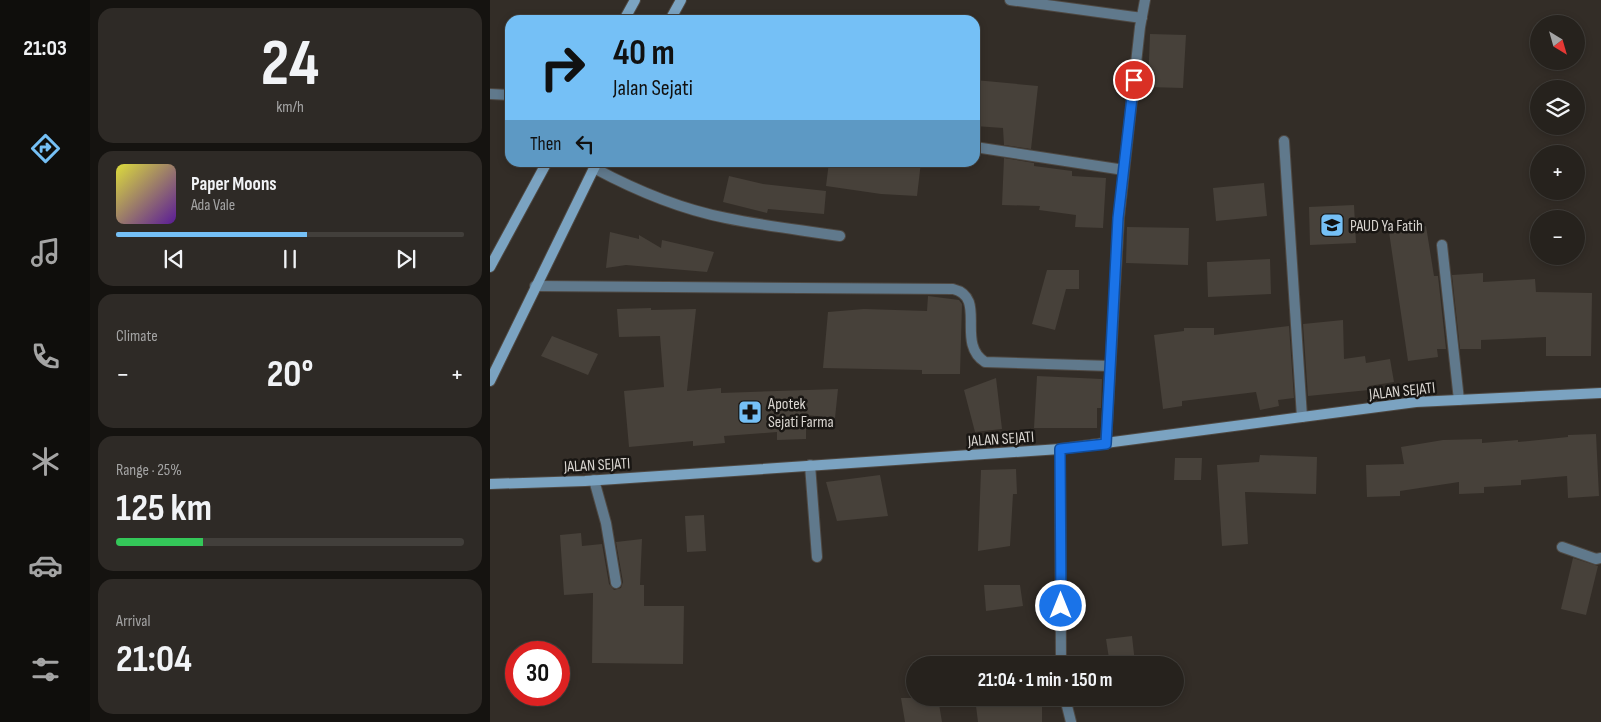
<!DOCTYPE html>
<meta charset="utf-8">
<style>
:root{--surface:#26221d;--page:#2e2a26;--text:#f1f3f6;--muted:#a4a4a4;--line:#423f3b;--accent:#75c0f6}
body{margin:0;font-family:"Sofia Sans Condensed",sans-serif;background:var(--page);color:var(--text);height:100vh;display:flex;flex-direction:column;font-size:19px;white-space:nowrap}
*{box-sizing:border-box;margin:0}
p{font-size:16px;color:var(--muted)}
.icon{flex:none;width:28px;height:28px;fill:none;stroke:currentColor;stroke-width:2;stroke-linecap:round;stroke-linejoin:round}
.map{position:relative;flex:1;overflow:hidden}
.details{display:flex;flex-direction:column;gap:8px;padding:8px;background:#151310;width:400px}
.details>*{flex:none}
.top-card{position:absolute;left:15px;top:15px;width:475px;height:152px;border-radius:15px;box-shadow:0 2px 8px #0003,0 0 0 1px var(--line);background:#75c0f6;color:#111;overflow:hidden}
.needle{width:32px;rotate:143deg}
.fabs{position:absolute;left:1040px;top:15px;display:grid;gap:10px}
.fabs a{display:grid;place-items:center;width:55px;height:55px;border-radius:50%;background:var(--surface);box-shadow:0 2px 8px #0003,0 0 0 1px var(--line);font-size:25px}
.speed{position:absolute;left:15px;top:641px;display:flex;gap:10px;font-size:25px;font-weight:700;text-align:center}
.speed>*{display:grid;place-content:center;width:65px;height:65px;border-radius:50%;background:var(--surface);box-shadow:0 2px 8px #0003,0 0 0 1px var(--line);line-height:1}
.speed .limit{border:8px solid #d22;background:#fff;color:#111}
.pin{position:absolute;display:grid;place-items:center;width:42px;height:42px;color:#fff;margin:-21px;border:2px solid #fff;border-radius:50%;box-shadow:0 1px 5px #0007}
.me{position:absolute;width:55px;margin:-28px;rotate:0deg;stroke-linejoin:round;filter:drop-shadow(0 0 4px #0008)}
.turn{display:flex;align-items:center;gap:18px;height:105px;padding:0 25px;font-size:22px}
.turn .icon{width:65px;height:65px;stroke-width:2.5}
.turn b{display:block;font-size:35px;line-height:42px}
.then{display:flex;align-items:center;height:48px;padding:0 25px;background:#0003;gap:10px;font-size:19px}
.big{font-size:38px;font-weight:700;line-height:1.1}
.details .widget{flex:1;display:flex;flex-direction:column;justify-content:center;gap:8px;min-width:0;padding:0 18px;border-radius:15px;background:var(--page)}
.details .dial{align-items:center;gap:0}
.dial b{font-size:65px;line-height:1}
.song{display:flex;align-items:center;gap:15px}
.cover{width:60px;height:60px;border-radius:8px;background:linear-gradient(135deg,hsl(60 70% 55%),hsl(270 70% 35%))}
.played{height:5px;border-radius:2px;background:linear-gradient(90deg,var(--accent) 55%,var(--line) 55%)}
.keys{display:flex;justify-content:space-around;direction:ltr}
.heat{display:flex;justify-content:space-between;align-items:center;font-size:28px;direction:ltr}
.charge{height:8px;border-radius:4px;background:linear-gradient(90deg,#34c759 25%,var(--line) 0)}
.trip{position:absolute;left:416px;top:656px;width:278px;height:50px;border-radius:25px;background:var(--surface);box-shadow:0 2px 8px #0003,0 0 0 1px var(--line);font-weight:700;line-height:50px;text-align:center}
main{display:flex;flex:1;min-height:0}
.tabs{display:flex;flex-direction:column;width:90px;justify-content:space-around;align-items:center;background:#0f0e0c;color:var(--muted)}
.tabs .icon{width:35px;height:35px}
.tabs .selected{color:var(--accent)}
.tabs b{font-size:22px;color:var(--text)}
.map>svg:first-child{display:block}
.building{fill:#47413a}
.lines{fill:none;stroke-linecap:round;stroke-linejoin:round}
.street-casing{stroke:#4e4842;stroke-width:12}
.secondary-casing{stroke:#4e4842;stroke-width:12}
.street{stroke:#60798c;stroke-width:10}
.secondary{stroke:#7ba3c1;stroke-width:10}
.route-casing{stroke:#114b97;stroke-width:12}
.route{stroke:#1a73e8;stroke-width:9}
.labels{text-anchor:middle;stroke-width:5;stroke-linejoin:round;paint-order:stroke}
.poi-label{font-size:16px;fill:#dad6d1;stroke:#191613;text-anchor:start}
.street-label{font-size:16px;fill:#dad6d1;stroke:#191613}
</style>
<main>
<nav class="tabs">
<b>21:03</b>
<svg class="icon selected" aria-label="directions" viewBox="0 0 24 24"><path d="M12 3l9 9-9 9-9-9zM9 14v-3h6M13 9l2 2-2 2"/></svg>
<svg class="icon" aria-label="music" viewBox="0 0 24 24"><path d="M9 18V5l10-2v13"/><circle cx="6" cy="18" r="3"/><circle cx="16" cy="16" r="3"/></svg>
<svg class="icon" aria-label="phone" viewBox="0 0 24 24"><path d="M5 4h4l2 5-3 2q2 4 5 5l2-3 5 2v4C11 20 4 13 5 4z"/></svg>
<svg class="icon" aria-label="climate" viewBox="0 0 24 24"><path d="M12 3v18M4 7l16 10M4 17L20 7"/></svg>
<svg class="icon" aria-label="car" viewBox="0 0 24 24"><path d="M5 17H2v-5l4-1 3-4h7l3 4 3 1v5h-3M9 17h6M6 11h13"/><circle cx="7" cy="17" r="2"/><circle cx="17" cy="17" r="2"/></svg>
<svg class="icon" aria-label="filters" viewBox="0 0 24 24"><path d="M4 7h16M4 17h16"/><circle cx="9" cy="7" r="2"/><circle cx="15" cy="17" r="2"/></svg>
</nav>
<section class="details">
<div class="widget dial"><b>24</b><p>km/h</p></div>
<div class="widget">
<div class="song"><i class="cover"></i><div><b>Paper Moons</b><p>Ada Vale</p></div></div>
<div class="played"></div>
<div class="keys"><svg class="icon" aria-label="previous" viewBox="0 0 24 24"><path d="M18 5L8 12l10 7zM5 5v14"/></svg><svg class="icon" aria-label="pause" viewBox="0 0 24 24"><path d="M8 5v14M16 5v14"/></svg><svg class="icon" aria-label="next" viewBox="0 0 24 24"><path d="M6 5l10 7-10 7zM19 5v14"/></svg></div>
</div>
<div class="widget"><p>Climate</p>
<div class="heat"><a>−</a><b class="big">20°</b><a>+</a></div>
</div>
<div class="widget"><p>Range · 25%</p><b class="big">125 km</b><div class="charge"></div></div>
<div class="widget"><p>Arrival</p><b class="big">21:04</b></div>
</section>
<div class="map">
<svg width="1111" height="722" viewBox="0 0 1111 722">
<rect width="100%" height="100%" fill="#332d27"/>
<path class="building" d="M660 34 696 35 693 88 658 87Z
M485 80 548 86 541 149 514 145 513 128 485 126Z
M514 158 544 163V166L582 171V176L616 178 613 228 585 227 586 215 549 210 550 206 512 205Z
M339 162H431L427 196 391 194 336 186Z
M239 176 273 184 336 191 334 214 278 209 277 213 233 202Z
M774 183 777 216 726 221 723 188Z
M864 205 866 243 820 245 819 207Z
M936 226 944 276H948L956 349H947L948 357 918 361 899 232Z
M637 227 699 228 698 265 636 263Z
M120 232 149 239V235L171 248 172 240 224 252 217 272 136 265 116 268Z
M780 259 781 294 718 297 717 262Z
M557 270H589V289H576L565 330 542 324Z
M993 273V282L1045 279 1046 292 1102 293 1101 356H1056V337L991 340V349H970L962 275Z
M438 296 469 300 472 304 470 374H432V370L333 368 338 312 374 309 437 311Z
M161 308V310L206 309 197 391 231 388V393L348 389 345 418 316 415V439L287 440V432L234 436 235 443 203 446V441L139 447 134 391 174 387 170 336 129 337 127 309Z
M853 320 854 359 875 356 876 363 900 359 904 382 879 386V390L818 396 813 324Z
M799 326 804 398 788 400 789 406 770 410 766 392 692 401V406L673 409 664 335 694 331V328H724V335Z
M62 336 108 354 98 375 51 356Z
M547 376 612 379 611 408H607V428H544Z
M506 378 512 429 485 432 474 390Z
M1106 434 1109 496 1078 498 1077 476 1031 480V485L994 487V493L969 494V482L910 491V496L877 497 876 465 914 464 911 447 953 440 992 439V443L1028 440V442L1078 437V435Z
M770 455 827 457 826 494 755 492 758 544 732 546 727 465 769 462Z
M685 458H712L711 480H684Z
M526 469 527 494H523L520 546 488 551 491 470Z
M390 475 398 516 347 521 336 482Z
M214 515 216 551 197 552 195 516Z
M91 533 92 546 112 544 119 584 124 590 131 588 133 582 126 542 152 539 150 585H154V606H194L193 664 102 663 103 593 74 595 70 535Z
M1083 558 1108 566 1096 615 1071 609Z
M494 585H530L533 606 496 611Z
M642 636 645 663 620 665 616 639Z
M411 698H448L452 722H415Z
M485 698H512L513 704H552V722H488Z"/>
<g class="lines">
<g class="street-casing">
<path id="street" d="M520 0 652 18
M0 94 20 95
M794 141 812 417
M485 147 634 170
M104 168C145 190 190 209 236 218 274 226 312 230 350 236
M952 245 969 400
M45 286 463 289C498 297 465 343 495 362L620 366
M616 444 629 217 650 27 655 0
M570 449 571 665
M320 465 327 557
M104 480 116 523 126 583
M1072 547 1106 559 1111 558
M575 698 581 722"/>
</g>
<g class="secondary-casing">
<path id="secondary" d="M134 20 145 0
M180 20 191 0
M0 267 57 162
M0 381 107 162
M0 484 95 481 570 449 926 402 1111 393"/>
</g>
<use href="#street" class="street"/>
<use href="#secondary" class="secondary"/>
</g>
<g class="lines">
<g class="route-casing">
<path id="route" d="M571 606 570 449 616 444 628 218 644 80"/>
</g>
<use href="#route" class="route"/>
</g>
<defs>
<g id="school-square" transform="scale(1.25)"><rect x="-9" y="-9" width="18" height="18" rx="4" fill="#75c0f6" stroke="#191613"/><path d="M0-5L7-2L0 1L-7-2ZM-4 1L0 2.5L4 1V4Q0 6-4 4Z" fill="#111"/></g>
<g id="pharmacy-square" transform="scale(1.25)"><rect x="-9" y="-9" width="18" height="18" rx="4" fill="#75c0f6" stroke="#191613"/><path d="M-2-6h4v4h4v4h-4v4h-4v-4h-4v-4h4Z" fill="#111"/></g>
</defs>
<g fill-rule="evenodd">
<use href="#school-square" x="842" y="225"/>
<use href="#pharmacy-square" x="260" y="412"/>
</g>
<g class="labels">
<g class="poi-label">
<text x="860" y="231">PAUD Ya Fatih</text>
<text x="278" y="409">Apotek<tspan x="278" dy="18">Sejati Farma</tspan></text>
</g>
<g class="street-label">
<text transform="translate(912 390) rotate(-6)" y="6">JALAN SEJATI</text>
<text transform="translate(511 438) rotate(-4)" y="6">JALAN SEJATI</text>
<text transform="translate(107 464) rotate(-3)" y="6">JALAN SEJATI</text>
</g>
</g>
</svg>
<div class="fabs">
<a><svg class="needle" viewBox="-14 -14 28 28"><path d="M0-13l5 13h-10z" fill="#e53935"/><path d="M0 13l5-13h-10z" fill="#a4a4a4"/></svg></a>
<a><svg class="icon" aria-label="layers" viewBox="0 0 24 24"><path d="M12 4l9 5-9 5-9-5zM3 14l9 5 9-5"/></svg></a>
<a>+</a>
<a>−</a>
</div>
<div class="speed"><div class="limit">30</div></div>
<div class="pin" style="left:644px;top:80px;background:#d93025"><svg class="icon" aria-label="arrive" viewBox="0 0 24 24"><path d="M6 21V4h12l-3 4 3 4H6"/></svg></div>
<svg class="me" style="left:571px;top:606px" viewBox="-20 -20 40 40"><circle r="17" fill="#1a73e8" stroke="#fff" stroke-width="3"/><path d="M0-11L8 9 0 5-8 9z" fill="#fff"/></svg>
<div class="trip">21:04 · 1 min · 150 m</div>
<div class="top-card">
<div class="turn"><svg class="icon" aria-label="right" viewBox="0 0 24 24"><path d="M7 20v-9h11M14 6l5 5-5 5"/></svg><div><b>40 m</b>Jalan Sejati</div></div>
<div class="then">Then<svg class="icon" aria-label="left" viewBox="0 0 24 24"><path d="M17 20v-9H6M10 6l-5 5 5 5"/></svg></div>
</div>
</div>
</main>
